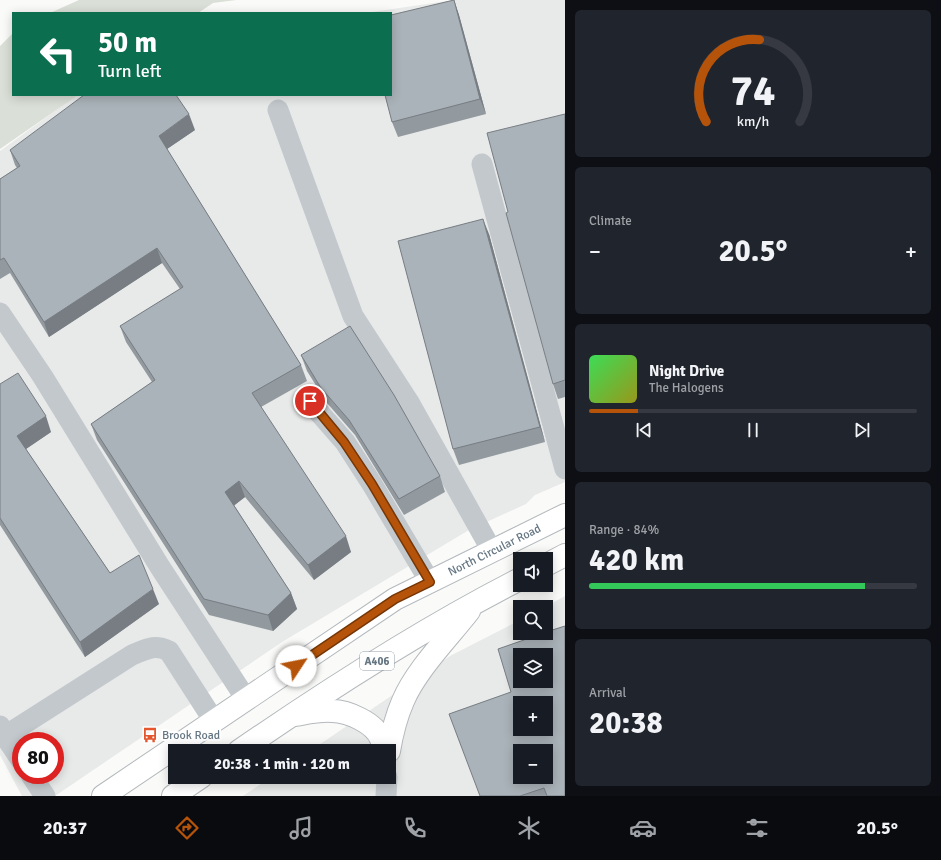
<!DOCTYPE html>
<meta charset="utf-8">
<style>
:root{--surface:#171b24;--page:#20242c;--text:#f1f3f6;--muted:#9ea1a6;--line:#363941;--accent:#b45309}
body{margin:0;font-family:Signika,sans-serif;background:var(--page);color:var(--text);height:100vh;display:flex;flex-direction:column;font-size:15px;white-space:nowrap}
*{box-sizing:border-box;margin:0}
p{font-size:13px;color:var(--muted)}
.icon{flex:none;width:22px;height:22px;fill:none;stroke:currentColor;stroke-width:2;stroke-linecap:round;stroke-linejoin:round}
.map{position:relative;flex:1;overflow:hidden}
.panel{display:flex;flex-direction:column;gap:10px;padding:10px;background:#0d0f14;width:376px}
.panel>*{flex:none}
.banner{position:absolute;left:12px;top:12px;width:380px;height:84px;border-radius:0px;box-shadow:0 2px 10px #0003;background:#0b6e4f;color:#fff;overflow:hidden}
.controls{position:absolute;left:513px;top:552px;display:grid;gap:8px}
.controls a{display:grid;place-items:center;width:40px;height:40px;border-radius:0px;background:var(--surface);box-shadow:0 2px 10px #0003;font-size:20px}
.speed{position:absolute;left:12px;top:732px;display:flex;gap:8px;font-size:20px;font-weight:700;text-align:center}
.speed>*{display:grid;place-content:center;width:52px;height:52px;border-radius:50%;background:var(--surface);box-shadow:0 2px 10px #0003;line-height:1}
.speed .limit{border:6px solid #d22;background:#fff;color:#111}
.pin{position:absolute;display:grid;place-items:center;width:34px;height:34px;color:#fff;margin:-17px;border:2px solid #fff;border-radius:50%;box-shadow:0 1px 4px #0007}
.me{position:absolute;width:44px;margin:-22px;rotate:56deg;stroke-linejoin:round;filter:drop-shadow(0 0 3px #0008)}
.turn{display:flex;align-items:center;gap:14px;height:84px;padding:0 20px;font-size:18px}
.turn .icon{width:52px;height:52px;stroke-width:2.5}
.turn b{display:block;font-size:28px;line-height:34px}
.big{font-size:30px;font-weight:700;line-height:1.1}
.panel .card{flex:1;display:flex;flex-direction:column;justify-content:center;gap:6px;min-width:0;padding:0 14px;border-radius:6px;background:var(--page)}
.panel .dial{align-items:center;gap:0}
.dial svg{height:104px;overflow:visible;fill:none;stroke:var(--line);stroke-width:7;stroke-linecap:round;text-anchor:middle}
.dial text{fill:var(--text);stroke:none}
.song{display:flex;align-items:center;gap:12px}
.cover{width:48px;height:48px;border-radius:6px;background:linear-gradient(135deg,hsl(130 70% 55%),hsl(60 70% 35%))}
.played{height:4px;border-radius:2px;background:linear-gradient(90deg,var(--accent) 15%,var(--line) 15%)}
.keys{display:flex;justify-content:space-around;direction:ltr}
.heat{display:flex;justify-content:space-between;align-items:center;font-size:22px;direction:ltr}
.charge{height:6px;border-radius:3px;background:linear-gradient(90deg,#34c759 84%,var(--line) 0)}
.trip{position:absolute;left:168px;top:744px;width:228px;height:40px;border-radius:0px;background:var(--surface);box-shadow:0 2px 10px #0003;font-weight:700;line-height:40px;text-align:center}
.dock{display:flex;height:64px;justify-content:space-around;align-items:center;background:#090b0e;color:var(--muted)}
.dock .icon{width:28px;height:28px}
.dock .on{color:var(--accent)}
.dock b{font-size:18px;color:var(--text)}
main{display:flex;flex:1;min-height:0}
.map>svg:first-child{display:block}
.built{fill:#e8e9e9;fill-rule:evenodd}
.green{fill:#dadfd7}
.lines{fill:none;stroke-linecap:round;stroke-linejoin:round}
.highway-casing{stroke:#b4b9bd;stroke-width:24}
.minor{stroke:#c3c8cc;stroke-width:21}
.highway{stroke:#fff;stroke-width:22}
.wall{fill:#929a9f}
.shaded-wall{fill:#777d82}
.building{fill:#aab3b9;stroke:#777d82;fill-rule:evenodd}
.route-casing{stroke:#753606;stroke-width:10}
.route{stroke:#b45309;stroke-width:7}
.labels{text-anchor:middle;stroke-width:4;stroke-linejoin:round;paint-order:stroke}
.shield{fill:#fff;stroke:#939fa8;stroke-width:1}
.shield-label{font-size:11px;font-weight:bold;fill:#657683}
.street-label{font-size:12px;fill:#657683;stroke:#fff}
.poi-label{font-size:12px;fill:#657683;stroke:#fff;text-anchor:start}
</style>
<main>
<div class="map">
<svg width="565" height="796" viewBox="0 0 565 796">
<rect width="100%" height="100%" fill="#fafaf8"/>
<path class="built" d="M454 0H565V482L535 495 526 504 469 530 282 642 55 796H22L0 755V151L77 95H391V13H365ZM21 741H55V775H21Z
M565 596V796H243L271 777H389V751H310L450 656 520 620V633H546V607H545ZM520 655H546V681H520ZM520 703H546V729H520ZM520 751H546V777H520Z"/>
<path class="green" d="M79 0H236L213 3 198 13H50Z
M13 33V95H78L0 149V46Z"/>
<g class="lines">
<g class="highway-casing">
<g id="highway">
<path d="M546 565 565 555"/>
<path d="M295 715C307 713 320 710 332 711 348 711 375 723 381 739 383 743 383 747 384 751"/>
<path d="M239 751C329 689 422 629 520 579"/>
<path d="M389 751C392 733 396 717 403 701 416 670 448 638 469 611"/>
<path id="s1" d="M103 796 395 599 565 515"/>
<path d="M173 796 201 777"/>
</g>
</g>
<path class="minor" d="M278 110 353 316 410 404 492 551
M482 164 565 469
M0 313 43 377 160 567 246 699
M309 401 345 442 372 484 430 582
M0 726 5 736 21 760
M5 736 132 655C147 649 154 644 169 651L214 721
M31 775 45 796
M386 796 387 777"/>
<use href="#highway" class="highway"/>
</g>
<path class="wall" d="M454 0 459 15 486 114 398 137 392 122Z
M565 114V397L558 399 553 384Z
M195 130 167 149 301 365 307 381 261 407 351 552 314 580 245 497 234 505 291 593 297 609 273 631 209 615 97 440 91 424 152 382 126 342 120 326 180 289 162 263 49 337 10 273 0 279V179L17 168 15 165 10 150Z
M489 234 545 442 459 465 453 449Z
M301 355 440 476 445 492 404 515 355 435 327 403 307 371Z
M0 384 51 432 26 449 110 573 159 604 85 657 0 525Z
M511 692 565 796H480Z"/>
<path class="shaded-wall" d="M454 0 459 15 486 114 480 99Z
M189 114 195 130 164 151 159 136Z
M483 219 489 234 545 442 540 427Z
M157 248 162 263 49 337 44 322Z
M46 416 51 432 23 451 17 436Z
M239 481 245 497 231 508 225 492Z
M346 536 351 552 314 580 308 565Z
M153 589 159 604 85 657 80 642Z
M291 593 297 609 273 631 268 615Z"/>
<path class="building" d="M454 0 480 99 392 122 385 95H391V15Z
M84 95H176L189 114 159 136 301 365 252 393 346 536 308 565 239 481 225 492 291 593 268 615 204 599 91 424 155 380 120 326 183 287 157 248 44 322 4 258 0 260V179L20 166 10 150Z
M565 114V380L553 384 506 213 508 212 487 133Z
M483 219 540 427 453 449 398 241Z
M350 326 394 395 440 476 399 499 349 420 321 388 301 355Z
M18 373 46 416 17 436 110 573 139 555 153 589 80 642 0 518V384Z
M565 626V796H547L544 788 520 796H480L449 714 511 692 498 649 544 633H546V632ZM520 655H546V681H520ZM520 703H546V729H520ZM520 751H546V777H520Z"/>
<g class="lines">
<g class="route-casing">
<path id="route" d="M296 666 395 599 430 582 372 484 344 442 310 401"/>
</g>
<use href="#route" class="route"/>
</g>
<defs>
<g id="bus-bare" transform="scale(1.2)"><path d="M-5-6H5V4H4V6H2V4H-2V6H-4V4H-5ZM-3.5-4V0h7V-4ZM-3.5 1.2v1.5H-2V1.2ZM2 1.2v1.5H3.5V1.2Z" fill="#e4572e" stroke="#fff" stroke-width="2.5" paint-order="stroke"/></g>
</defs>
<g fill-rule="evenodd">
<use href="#bus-bare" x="150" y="735"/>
</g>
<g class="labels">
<rect class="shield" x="360" y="652" width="34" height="18" rx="3"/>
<g class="shield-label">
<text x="377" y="665">A406</text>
</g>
<g class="street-label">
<text dy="4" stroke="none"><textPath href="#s1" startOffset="463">North Circular Road</textPath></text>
</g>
<g class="poi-label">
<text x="162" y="739">Brook Road</text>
</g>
</g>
</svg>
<div class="controls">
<a><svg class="icon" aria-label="sound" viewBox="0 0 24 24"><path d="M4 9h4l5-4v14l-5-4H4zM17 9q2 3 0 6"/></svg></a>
<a><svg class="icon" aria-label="search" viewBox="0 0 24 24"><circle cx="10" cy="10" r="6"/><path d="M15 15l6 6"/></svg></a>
<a><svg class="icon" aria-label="layers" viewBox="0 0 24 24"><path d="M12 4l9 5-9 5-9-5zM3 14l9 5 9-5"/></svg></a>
<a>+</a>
<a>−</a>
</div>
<div class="speed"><div class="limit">80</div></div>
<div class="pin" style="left:310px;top:401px;background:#d93025"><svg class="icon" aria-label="arrive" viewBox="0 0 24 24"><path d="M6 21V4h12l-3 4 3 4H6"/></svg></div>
<svg class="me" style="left:296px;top:666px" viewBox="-20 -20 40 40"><circle r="19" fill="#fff"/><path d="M0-13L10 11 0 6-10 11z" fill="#b45309"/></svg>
<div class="trip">20:38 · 1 min · 120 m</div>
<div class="banner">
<div class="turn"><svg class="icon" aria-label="left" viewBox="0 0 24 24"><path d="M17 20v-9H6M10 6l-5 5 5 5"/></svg><div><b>50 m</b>Turn left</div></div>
</div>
</div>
<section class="panel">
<div class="card dial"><svg viewBox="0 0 100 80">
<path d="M14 69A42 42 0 1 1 86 69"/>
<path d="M14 69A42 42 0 0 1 55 6" stroke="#b45309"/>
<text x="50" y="56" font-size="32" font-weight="700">74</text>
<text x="50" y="72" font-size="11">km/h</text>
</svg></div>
<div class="card"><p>Climate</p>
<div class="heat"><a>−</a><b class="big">20.5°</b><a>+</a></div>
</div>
<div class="card">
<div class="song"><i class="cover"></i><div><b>Night Drive</b><p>The Halogens</p></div></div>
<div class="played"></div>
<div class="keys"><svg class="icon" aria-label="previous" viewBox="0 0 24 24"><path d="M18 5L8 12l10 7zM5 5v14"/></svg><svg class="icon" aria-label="pause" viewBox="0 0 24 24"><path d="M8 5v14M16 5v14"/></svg><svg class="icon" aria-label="next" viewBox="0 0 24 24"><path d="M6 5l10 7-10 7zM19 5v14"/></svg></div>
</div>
<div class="card"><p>Range · 84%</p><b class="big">420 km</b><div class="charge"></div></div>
<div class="card"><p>Arrival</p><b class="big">20:38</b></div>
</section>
</main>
<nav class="dock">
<b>20:37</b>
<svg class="icon on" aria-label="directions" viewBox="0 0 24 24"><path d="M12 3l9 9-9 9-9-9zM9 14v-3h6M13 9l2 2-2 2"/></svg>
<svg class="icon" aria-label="music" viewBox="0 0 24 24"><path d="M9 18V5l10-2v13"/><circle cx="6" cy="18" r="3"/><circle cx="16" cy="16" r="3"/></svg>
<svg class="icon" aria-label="phone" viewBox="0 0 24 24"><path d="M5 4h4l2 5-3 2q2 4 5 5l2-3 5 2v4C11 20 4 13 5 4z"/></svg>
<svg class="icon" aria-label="climate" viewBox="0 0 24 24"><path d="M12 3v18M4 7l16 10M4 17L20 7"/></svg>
<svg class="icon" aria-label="car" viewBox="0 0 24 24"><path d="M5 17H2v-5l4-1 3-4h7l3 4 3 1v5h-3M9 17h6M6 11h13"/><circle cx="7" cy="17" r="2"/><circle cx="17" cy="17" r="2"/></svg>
<svg class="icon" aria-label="filters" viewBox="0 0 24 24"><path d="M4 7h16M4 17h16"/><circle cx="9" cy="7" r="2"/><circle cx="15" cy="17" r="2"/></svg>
<b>20.5°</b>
</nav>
